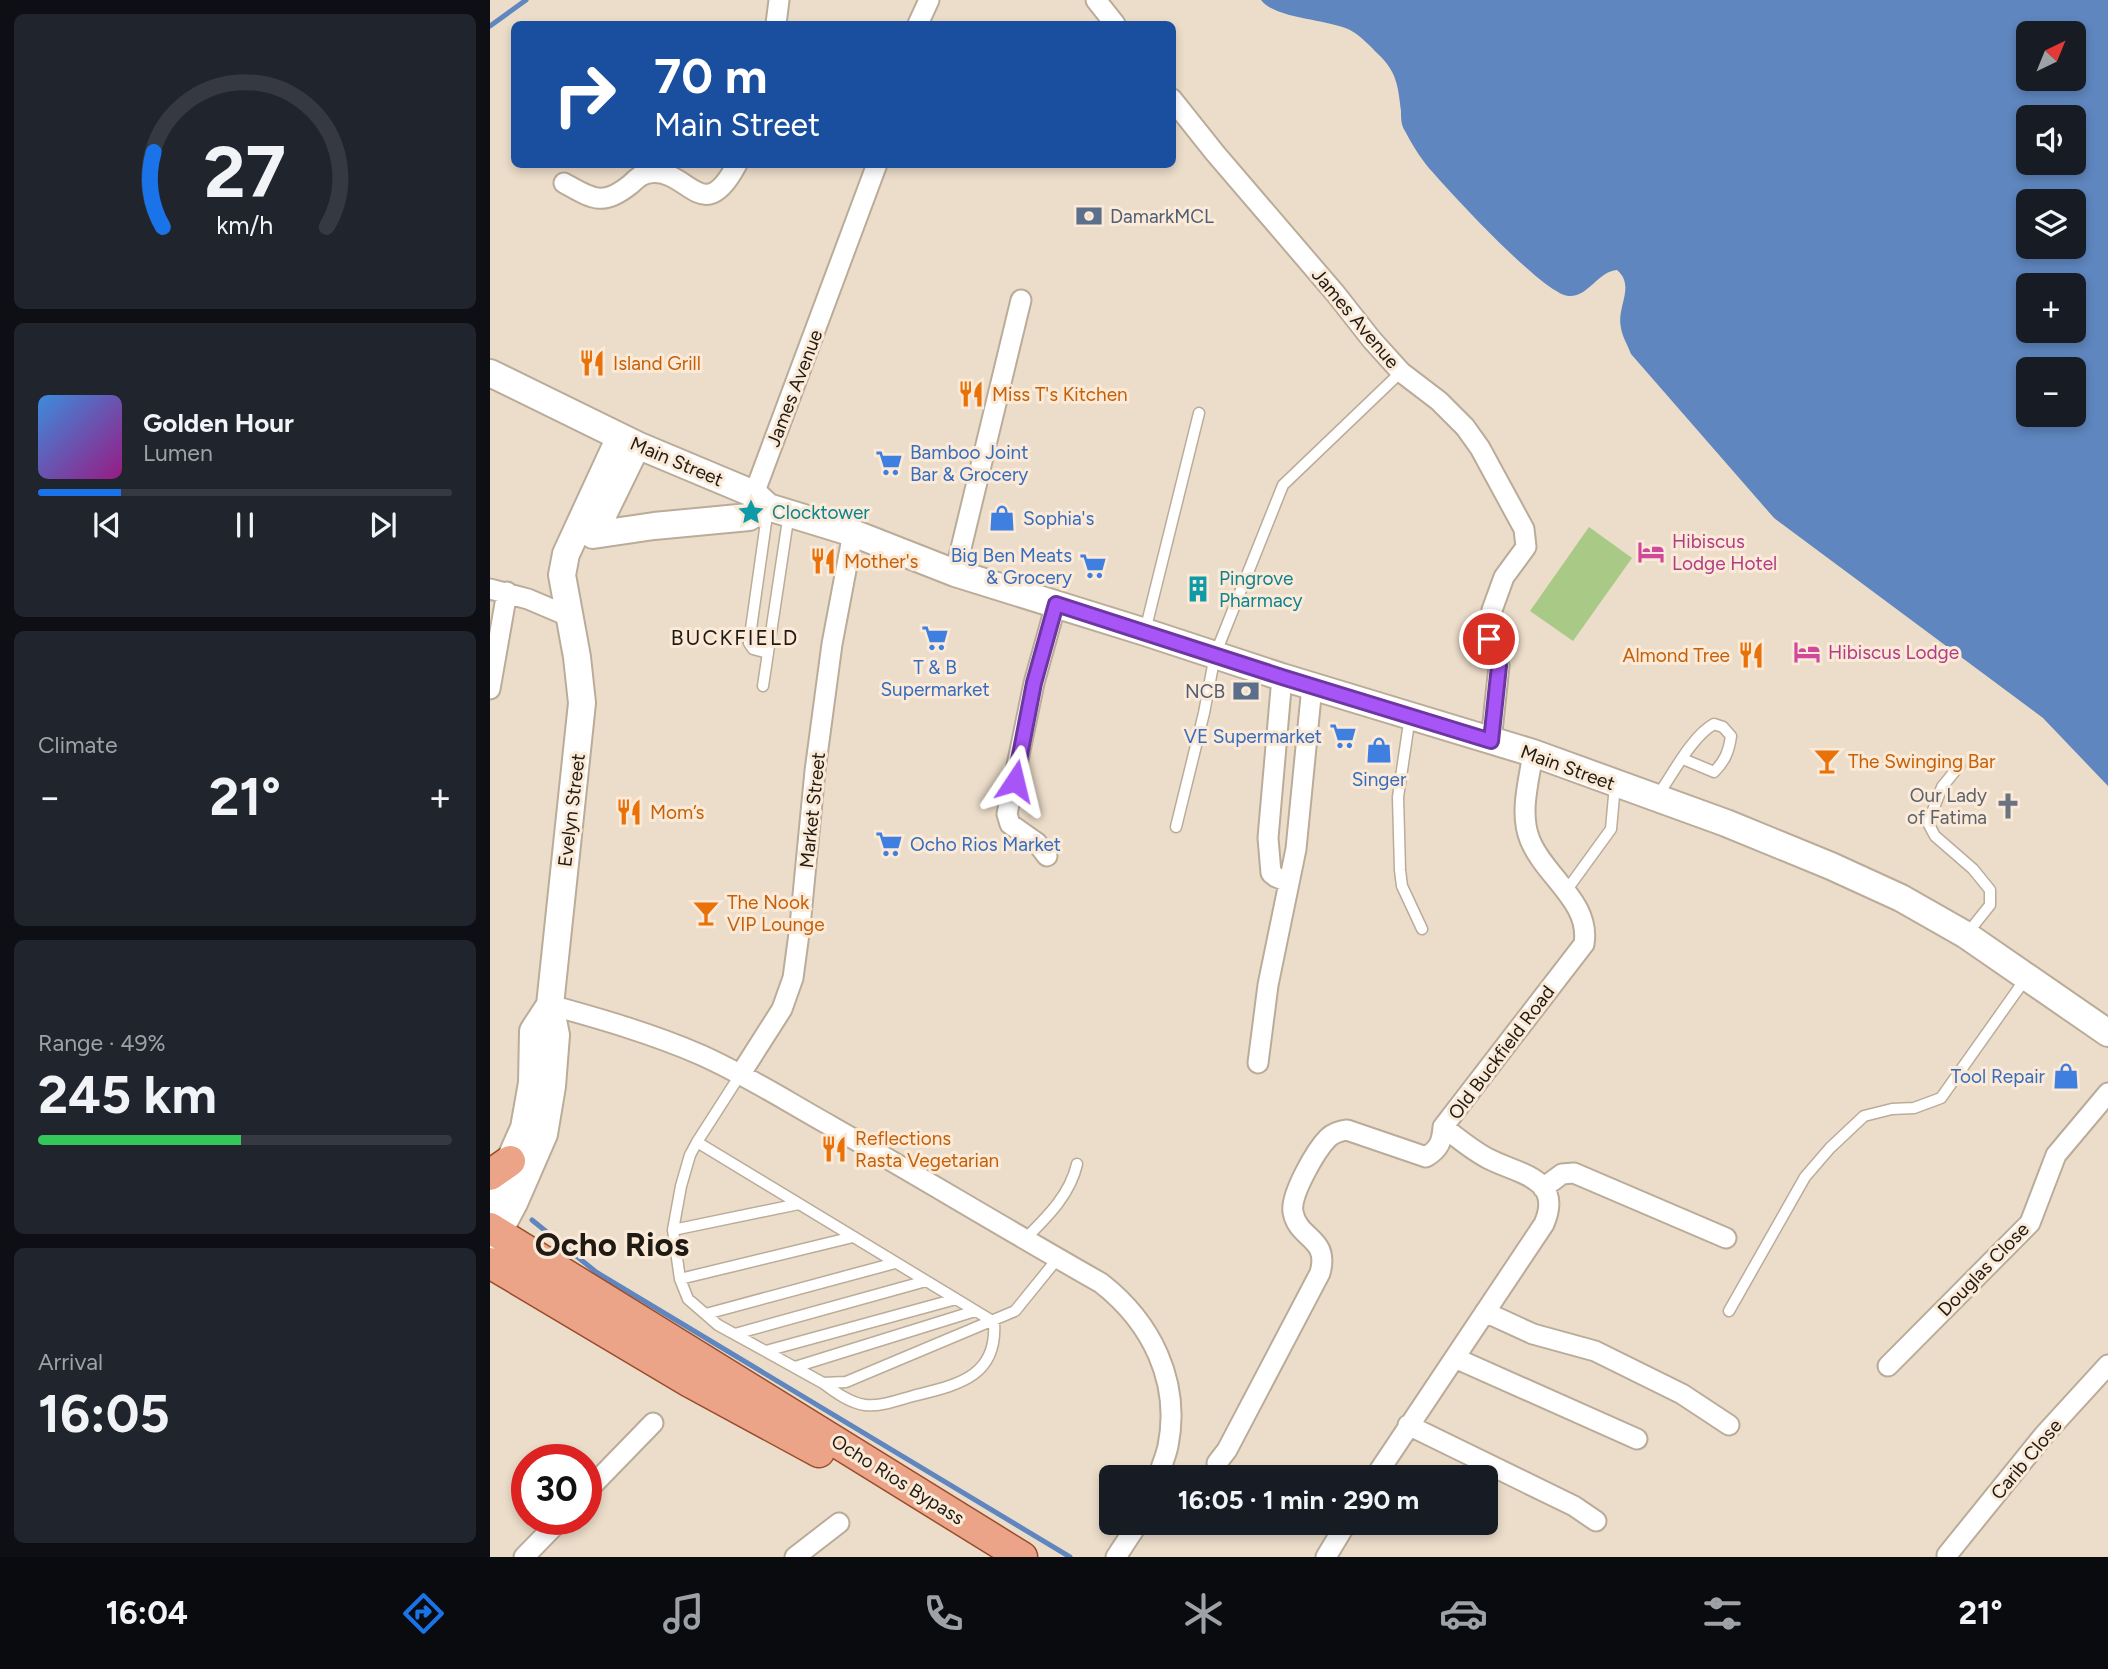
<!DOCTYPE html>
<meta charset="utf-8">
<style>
:root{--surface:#171b24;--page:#20242c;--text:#f1f3f6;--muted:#9ea1a6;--line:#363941;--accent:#1a73e8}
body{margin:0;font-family:Figtree,sans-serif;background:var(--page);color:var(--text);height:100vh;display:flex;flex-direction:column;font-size:26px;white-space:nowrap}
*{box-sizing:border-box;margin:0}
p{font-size:23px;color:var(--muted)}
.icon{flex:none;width:38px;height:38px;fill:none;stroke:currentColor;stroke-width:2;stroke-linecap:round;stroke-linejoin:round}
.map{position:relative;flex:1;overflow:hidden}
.details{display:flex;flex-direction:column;gap:14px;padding:14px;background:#0d0f14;width:490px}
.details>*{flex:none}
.guide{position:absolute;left:21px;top:21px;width:665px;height:147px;border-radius:10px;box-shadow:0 4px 10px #0003;background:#1a4fa0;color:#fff;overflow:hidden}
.needle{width:46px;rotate:43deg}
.fabs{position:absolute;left:1526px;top:21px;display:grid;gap:14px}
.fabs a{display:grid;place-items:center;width:70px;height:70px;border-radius:10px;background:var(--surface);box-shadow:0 4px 10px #0003;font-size:35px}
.speed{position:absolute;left:21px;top:1444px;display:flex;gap:14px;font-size:35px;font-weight:700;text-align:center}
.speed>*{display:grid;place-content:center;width:91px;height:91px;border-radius:50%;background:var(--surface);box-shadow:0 4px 10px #0003;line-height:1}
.speed .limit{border:10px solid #d22;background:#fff;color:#111}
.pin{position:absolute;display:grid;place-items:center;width:60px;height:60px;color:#fff;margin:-30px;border:4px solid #fff;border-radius:50%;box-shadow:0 2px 7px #0007}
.me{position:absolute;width:77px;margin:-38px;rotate:10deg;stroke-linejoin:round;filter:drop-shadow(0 0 5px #0008)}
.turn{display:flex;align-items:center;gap:24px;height:147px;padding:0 28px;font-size:32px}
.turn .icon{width:91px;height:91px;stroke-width:2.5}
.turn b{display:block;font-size:49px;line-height:60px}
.big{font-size:52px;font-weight:700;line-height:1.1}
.details .card{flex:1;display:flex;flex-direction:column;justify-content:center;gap:10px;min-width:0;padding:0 24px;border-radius:10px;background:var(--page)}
.details .dial{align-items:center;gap:0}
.dial svg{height:182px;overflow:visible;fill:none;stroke:var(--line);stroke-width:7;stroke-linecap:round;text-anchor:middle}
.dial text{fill:var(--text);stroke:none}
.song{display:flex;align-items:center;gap:21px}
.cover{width:84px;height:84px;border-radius:10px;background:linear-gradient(135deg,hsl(210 70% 55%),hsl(310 70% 35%))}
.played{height:7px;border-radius:4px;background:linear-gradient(90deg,var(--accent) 20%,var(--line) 20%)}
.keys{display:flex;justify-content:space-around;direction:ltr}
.heat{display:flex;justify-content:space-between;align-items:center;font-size:38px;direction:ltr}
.charge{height:10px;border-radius:5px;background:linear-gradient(90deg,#34c759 49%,var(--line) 0)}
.trip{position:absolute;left:609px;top:1465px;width:399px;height:70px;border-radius:10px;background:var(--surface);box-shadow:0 4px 10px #0003;font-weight:700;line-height:70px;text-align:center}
.tabs{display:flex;height:112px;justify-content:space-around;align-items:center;background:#090b0e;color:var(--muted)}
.tabs .icon{width:49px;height:49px}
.tabs .current{color:var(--accent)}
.tabs b{font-size:32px;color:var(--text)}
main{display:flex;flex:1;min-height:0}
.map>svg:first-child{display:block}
.green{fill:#a9c986}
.water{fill:#5f86bf;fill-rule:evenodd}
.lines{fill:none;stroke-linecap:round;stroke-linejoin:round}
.stream{stroke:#5f86bf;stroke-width:5}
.lane-casing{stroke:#baac99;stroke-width:13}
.street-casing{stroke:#baac99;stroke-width:23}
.secondary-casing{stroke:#baac99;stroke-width:30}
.primary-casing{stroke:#9b4c2a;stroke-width:33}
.lane{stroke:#fff;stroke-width:10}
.street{stroke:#fff;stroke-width:19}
.secondary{stroke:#fff;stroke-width:26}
.primary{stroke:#eba487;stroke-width:30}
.route-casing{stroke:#6d37a1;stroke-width:18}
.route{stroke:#a855f7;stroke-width:12}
.labels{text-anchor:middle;stroke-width:6;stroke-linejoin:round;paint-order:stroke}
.service-label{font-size:19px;fill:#4e5e75;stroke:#faead7;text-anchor:start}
.street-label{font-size:19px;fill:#1f1a13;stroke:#faead7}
.food-label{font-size:19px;fill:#c56008;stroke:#faead7;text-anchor:start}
.shop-label{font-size:19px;fill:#366cbe;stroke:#faead7;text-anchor:start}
.culture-label{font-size:19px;fill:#0d838f;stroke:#faead7;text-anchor:start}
.hotel-label{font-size:19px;fill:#b23c85;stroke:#faead7;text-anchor:start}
.worship-label{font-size:19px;fill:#5b616d;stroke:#faead7;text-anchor:end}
.neighbourhood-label{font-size:21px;letter-spacing:2px;fill:#1f1a13;stroke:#faead7}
.town-label{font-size:33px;font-weight:bold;fill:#1f1a13;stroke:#faead7}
</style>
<main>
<section class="details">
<div class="card dial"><svg viewBox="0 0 100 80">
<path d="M14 69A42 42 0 1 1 86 69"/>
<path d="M14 69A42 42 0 0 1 10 36" stroke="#1a73e8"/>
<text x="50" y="56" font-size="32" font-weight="700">27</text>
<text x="50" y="72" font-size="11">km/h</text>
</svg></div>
<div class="card">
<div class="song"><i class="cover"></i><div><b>Golden Hour</b><p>Lumen</p></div></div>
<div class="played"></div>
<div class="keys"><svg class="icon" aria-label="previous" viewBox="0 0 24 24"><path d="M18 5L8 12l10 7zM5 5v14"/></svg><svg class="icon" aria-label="pause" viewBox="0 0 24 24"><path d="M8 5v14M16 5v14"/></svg><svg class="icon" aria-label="next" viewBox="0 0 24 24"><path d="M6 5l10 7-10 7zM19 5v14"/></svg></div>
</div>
<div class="card"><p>Climate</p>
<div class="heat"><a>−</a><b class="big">21°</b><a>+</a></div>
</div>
<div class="card"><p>Range · 49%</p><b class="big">245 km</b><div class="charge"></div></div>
<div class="card"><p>Arrival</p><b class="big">16:05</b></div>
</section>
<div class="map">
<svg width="1618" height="1557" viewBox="0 0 1618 1557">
<rect width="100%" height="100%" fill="#ecddca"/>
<path class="green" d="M1099 527 1142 558 1083 641 1040 611Z"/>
<path class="water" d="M771 0H1618V786L1553 718 1284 518 1141 354C1138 346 1132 336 1131 328 1126 307 1146 286 1127 270 1108 271 1098 298 1078 296 1052 293 959 191 938 167 930 157 921 143 915 131 911 125 911 118 911 111 908 86 907 72 888 54 880 46 870 35 860 30 837 19 785 19 771 0ZM1538 33H1584V79H1538ZM1538 117H1584V163H1538ZM1538 201H1584V247H1538ZM1538 285H1584V331H1538ZM1538 369H1584V415H1538Z"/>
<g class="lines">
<path class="stream" d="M0 26 36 0
M42 1220 106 1272 580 1557"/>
<g class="lane-casing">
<path id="lane" d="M278 508 259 643 263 649 278 653
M655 631 709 413
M273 686 299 513
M920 716 908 797 910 870 912 886 932 929
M1469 766 1452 787 1438 823 1445 836 1483 869 1500 890V905L1476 935
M1168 795C1183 774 1202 736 1224 724L1233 727 1241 736C1239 751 1235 761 1224 772L1193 759
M686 827 714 713 725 655 793 485 911 372
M1076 891 1121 829 1125 785
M250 1075 207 1142 200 1155 191 1186 183 1230 190 1279 198 1299 228 1325 333 1383 356 1382 525 1311 568 1258
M207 1142 504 1322C508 1378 466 1385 423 1396 408 1400 390 1407 375 1405 360 1403 345 1392 333 1383
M183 1230 309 1204
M535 1239C557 1217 580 1195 587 1164
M190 1279 363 1237
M1239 1311 1315 1177 1340 1148 1374 1116 1402 1109 1424 1108 1451 1098 1536 978
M216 1314 405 1263
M245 1334 436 1281
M276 1351 466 1299
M305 1367 485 1311"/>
</g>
<g class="street-casing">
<path id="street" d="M606 0 625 24
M286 24 289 0
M428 24 439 0
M682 99 725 153 845 293 882 340 911 372 949 401 975 427 990 448 1034 529 1036 547 1014 577 1002 610 999 639 1009 666 1001 741
M74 183C103 199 113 207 141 184 146 179 151 174 159 173 199 167 212 230 247 164
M264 494 387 164
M465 573 531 300
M0 589 38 599 78 616
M792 677 778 838 781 873 786 877 798 882
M0 689 17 592
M557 856 547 843 520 824 517 814 544 683 566 604
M60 1005C111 1019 163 1034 211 1055 256 1075 298 1102 341 1126 432 1178 521 1232 611 1283 661 1322 691 1381 678 1446 676 1456 671 1467 668 1477
M768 1063 778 985 806 849 822 686
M250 1075 292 1009 303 978 310 926 325 771 342 644 363 533
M953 1127 1094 944C1101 902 1055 877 1040 840 1029 813 1039 781 1043 753
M1053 1188 1072 1174 1084 1173 1236 1238
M995 1312 1043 1334 1105 1351 1192 1394 1239 1425
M965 1358 1147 1439
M1398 1366 1540 1223 1566 1155 1618 1093
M918 1425 1084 1506 1106 1521
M727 1463 737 1450 830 1273C840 1237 808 1240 803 1212 800 1195 826 1150 838 1138 843 1133 849 1131 857 1130L936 1157C949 1149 952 1142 953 1127
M885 1477 1054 1224C1074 1178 1028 1174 999 1159 983 1151 968 1138 953 1127
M96 1492 163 1423
M1457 1555 1554 1435 1618 1365
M34 1557 71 1519
M305 1557 349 1523
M626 1557 649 1522
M836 1557 857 1522"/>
</g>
<g class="secondary-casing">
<path id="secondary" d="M0 373 147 445 264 494 278 507 363 533 465 573 655 632 792 677 1043 753 1236 823 1341 866 1411 898 1476 935 1618 1033
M111 519 147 445
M103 535 164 526 259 517 274 505
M0 1204 34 1128 42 1083 43 1031 60 1005
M0 1248 24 1203 54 1134 62 1086 66 1035 60 1005 92 703 87 657 72 575 76 554 130 437"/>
</g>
<g class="primary-casing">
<path id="primary" d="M0 1175 20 1161
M0 1228 532 1557
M0 1263 200 1382 329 1452"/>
</g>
<use href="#lane" class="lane"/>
<use href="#street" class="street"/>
<use href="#secondary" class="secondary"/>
<use href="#primary" class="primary"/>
</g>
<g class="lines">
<g class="route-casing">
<path id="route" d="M525 781 544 683 566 604 792 677 1001 741 1009 666 999 639"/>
</g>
<use href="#route" class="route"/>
</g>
<defs>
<g id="bank-bare" transform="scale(2.1)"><path d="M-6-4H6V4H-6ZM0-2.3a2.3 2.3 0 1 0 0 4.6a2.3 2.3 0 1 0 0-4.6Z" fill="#5c6f8a" stroke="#faead7" stroke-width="2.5" paint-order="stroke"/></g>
<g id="restaurant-bare" transform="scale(2.1)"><path d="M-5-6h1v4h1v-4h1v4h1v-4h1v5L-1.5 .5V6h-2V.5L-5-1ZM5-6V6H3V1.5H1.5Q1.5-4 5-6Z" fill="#e8710a" stroke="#faead7" stroke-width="2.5" paint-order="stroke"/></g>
<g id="supermarket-bare" transform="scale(2.1)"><path d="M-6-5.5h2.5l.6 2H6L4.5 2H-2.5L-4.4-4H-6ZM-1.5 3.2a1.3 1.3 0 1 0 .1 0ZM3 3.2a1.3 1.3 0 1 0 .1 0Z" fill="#3f7fe0" stroke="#faead7" stroke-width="2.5" paint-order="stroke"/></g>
<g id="sight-bare" transform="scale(2.1)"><path d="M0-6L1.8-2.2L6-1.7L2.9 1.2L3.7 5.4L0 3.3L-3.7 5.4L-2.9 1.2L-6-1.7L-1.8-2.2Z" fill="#0f9aa8" stroke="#faead7" stroke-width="2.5" paint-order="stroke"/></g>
<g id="shop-bare" transform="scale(2.1)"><path d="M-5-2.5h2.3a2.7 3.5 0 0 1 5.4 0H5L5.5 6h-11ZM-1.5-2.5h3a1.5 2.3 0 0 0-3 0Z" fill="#3f7fe0" stroke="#faead7" stroke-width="2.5" paint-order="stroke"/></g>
<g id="hotel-bare" transform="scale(2.1)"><path d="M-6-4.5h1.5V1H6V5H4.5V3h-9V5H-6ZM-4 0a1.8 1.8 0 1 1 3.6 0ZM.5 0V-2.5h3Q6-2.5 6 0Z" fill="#d1479c" stroke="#faead7" stroke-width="2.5" paint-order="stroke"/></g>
<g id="building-bare" transform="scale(2.1)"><path d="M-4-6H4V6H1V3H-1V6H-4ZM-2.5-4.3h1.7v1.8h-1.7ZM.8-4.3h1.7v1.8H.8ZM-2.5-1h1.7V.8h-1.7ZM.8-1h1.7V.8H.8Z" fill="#0f9aa8" stroke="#faead7" stroke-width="2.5" paint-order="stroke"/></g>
<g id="bar-bare" transform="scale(2.1)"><path d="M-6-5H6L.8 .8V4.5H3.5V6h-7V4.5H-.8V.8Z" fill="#e8710a" stroke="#faead7" stroke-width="2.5" paint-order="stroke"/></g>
<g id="church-bare" transform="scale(2.1)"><path d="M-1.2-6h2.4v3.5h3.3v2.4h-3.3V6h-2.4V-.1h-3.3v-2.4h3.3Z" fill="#6b7280" stroke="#faead7" stroke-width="2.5" paint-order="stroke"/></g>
</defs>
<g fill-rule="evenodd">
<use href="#bank-bare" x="599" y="216"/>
<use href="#restaurant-bare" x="102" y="363"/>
<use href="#restaurant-bare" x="481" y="394"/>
<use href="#supermarket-bare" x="399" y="463"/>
<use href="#sight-bare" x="261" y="512"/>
<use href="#shop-bare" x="512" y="518"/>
<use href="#hotel-bare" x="1161" y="552"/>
<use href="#restaurant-bare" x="333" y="561"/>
<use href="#supermarket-bare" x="603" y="566"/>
<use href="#building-bare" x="708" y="589"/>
<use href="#supermarket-bare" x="445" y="638"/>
<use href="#hotel-bare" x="1317" y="652"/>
<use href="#restaurant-bare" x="1261" y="655"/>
<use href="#bank-bare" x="756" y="691"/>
<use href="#supermarket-bare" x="853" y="736"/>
<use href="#shop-bare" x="889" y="750"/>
<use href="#bar-bare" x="1337" y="761"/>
<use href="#church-bare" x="1518" y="806"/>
<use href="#restaurant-bare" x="139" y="812"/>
<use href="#supermarket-bare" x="399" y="844"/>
<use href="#bar-bare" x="216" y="913"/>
<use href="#shop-bare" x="1576" y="1076"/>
<use href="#restaurant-bare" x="344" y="1149"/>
</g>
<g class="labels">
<g class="service-label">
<text x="620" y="223">DamarkMCL</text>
<text x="735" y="698" text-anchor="end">NCB</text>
</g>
<g class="street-label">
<text transform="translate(866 318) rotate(50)" y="7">James Avenue</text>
<text transform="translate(304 388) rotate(-69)" y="7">James Avenue</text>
<text transform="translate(187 461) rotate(23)" y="7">Main Street</text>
<text transform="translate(1078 767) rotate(20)" y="7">Main Street</text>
<text transform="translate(81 810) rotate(-83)" y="7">Evelyn Street</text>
<text transform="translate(322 810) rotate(-84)" y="7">Market Street</text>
<text transform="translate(1011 1052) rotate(-53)" y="7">Old Buckfield Road</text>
<text transform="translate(1493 1269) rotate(-46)" y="7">Douglas Close</text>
<text transform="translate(1536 1459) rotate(-50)" y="7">Carib Close</text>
<text transform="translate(408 1479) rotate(32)" y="7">Ocho Rios Bypass</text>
</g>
<g class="food-label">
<text x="123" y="370">Island Grill</text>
<text x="502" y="401">Miss T's Kitchen</text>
<text x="354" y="568">Mother's</text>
<text x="1240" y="662" text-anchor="end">Almond Tree</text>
<text x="1358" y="768">The Swinging Bar</text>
<text x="160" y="819">Mom’s</text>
<text x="237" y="909">The Nook<tspan x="237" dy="22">VIP Lounge</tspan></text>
<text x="365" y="1145">Reflections<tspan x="365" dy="22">Rasta Vegetarian</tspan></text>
</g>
<g class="shop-label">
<text x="420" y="459">Bamboo Joint<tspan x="420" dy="22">Bar &amp; Grocery</tspan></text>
<text x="533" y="525">Sophia's</text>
<text x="582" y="562" text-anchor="end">Big Ben Meats<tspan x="582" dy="22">&amp; Grocery</tspan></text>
<text x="445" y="674" text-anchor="middle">T &amp; B<tspan x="445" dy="22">Supermarket</tspan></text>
<text x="832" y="743" text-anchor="end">VE Supermarket</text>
<text x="889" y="786" text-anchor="middle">Singer</text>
<text x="420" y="851">Ocho Rios Market</text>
<text x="1555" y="1083" text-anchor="end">Tool Repair</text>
</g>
<g class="culture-label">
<text x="282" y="519">Clocktower</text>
<text x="729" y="585">Pingrove<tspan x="729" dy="22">Pharmacy</tspan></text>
</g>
<g class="hotel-label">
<text x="1182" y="548">Hibiscus<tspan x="1182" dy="22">Lodge Hotel</tspan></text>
<text x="1338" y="659">Hibiscus Lodge</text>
</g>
<g class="worship-label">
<text x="1497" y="802">Our Lady<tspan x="1497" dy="22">of Fatima</tspan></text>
</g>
<g class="neighbourhood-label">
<text x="245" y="645">BUCKFIELD</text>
</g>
<g class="town-label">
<text x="122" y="1256">Ocho Rios</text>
</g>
</g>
</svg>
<div class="fabs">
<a><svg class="needle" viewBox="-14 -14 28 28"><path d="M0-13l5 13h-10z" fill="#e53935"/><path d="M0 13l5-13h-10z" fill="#9ea1a6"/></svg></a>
<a><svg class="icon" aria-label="sound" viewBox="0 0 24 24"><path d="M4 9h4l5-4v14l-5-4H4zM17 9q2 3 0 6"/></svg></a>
<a><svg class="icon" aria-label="layers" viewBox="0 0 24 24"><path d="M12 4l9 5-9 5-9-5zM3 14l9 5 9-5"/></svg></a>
<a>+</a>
<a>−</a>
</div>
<div class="speed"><div class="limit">30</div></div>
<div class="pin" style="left:999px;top:639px;background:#d93025"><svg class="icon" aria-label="arrive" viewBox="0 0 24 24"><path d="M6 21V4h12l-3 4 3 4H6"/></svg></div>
<svg class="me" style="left:525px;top:781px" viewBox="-20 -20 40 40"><path d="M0-17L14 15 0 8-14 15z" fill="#a855f7" stroke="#fff" stroke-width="4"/></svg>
<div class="trip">16:05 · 1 min · 290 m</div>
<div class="guide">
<div class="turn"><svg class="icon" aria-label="right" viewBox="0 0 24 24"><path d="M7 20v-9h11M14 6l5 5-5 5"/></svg><div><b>70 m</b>Main Street</div></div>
</div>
</div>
</main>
<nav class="tabs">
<b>16:04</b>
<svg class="icon current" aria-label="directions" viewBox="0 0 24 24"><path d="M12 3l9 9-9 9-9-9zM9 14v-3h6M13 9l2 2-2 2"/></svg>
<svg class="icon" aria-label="music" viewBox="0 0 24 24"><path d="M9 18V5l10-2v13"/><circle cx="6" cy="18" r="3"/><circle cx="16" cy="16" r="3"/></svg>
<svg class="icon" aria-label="phone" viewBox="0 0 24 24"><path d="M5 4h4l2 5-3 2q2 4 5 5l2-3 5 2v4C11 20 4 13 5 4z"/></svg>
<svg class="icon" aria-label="climate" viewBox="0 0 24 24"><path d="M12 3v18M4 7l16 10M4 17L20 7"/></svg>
<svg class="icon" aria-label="car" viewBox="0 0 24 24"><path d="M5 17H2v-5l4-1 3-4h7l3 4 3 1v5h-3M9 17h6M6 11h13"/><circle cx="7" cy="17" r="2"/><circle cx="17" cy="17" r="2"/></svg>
<svg class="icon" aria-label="filters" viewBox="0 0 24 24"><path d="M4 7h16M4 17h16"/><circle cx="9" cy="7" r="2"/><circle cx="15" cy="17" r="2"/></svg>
<b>21°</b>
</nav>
